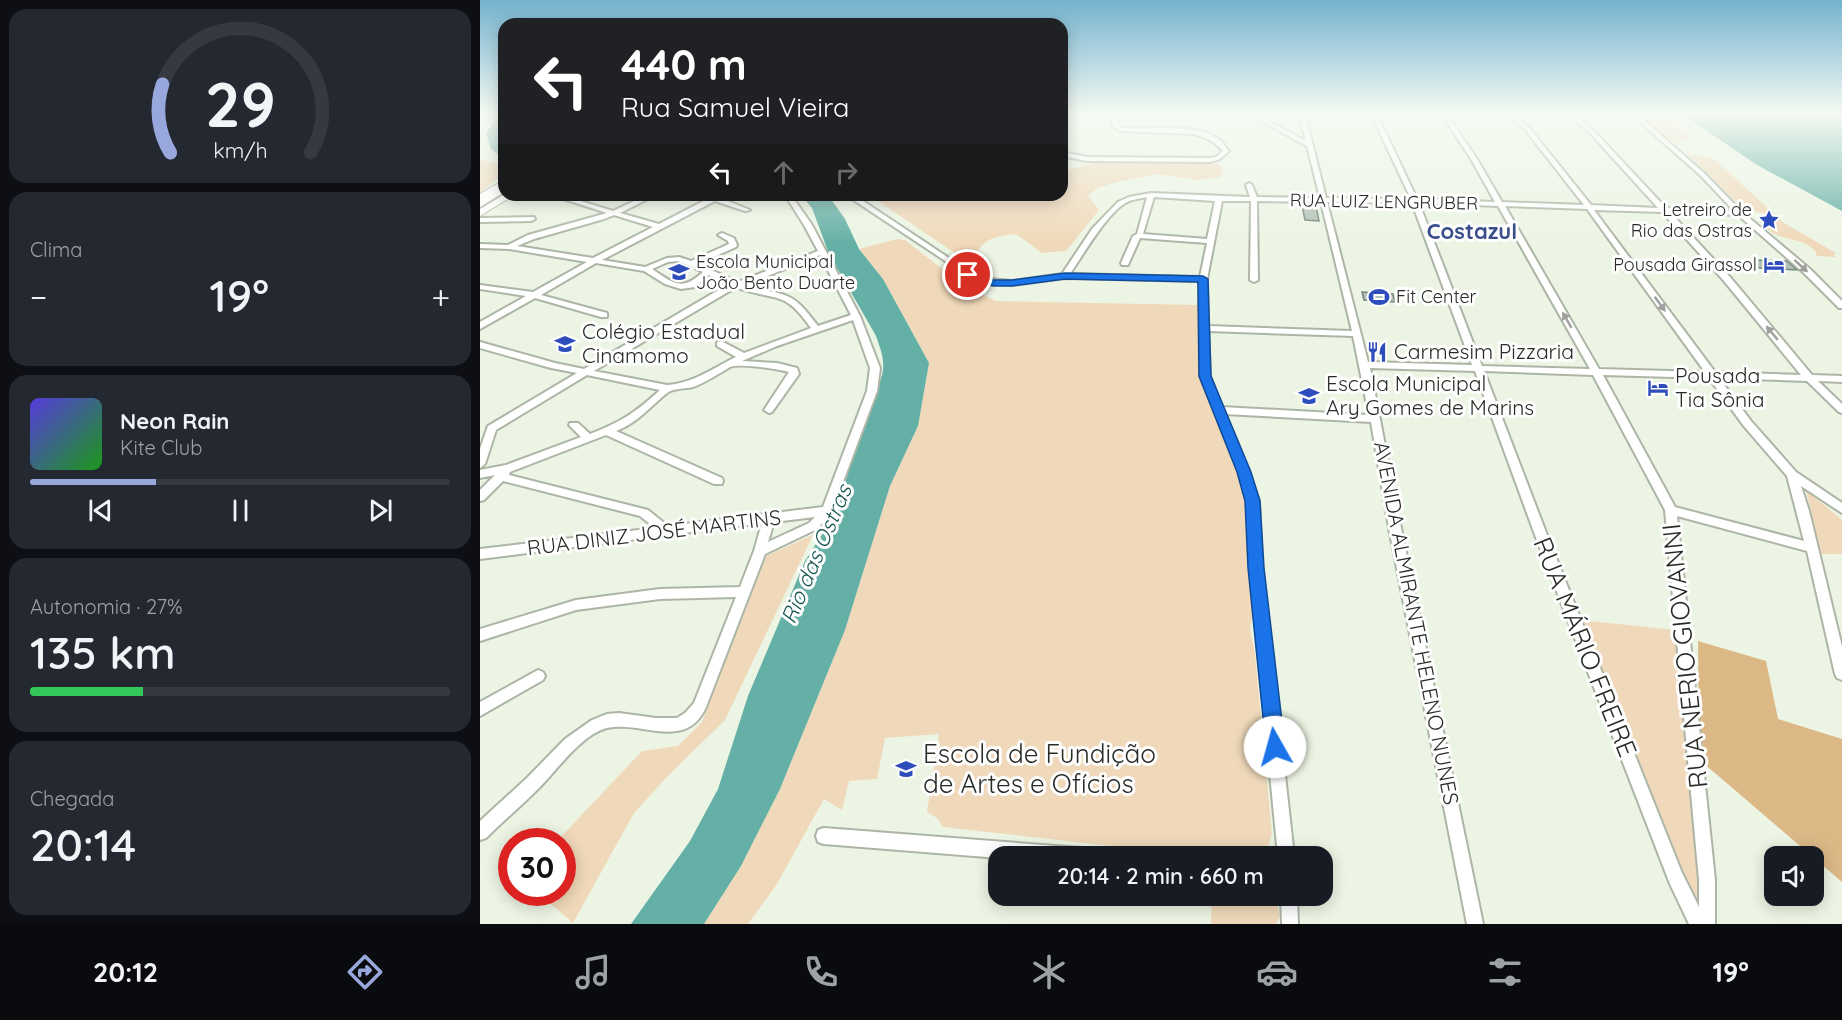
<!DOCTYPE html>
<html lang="pt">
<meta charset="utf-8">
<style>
:root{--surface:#171b24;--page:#242831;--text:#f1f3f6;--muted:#9ea1a6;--line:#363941;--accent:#99a8dc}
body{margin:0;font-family:Quicksand,sans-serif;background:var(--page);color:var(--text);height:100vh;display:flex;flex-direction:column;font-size:22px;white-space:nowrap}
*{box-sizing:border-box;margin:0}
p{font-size:20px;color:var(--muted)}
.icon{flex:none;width:33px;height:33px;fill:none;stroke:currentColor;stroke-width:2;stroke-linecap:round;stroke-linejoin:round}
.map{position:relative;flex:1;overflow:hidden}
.panel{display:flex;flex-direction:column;gap:9px;padding:9px;background:#0d0f14;width:480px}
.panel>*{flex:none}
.hud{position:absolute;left:18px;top:18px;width:570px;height:183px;border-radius:18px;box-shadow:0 3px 15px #0003;background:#202124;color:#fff;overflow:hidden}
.buttons{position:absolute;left:1284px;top:846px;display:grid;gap:12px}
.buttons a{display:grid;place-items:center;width:60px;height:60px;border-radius:12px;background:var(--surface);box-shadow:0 3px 15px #0003;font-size:30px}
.speed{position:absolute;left:18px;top:828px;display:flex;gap:12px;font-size:30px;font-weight:700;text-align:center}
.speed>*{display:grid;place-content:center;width:78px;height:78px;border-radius:50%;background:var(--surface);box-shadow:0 3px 15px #0003;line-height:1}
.speed .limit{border:9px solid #d22;background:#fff;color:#111}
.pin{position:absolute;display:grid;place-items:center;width:51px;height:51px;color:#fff;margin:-26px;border:3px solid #fff;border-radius:50%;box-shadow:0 2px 6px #0007}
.me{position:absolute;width:66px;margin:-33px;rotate:353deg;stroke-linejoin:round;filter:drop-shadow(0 0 4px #0008)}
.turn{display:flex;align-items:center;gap:21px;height:126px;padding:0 24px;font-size:27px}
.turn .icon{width:78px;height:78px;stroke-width:2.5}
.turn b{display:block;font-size:42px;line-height:51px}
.lanes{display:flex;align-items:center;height:57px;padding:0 24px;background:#0003;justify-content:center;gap:30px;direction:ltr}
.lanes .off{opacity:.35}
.big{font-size:45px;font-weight:600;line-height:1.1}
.panel .widget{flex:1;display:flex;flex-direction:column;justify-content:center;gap:9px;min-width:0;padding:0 21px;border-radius:18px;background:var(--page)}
.panel .dial{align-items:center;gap:0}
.dial svg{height:156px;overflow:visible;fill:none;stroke:var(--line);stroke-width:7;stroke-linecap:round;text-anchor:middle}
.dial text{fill:var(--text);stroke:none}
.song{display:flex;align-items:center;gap:18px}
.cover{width:72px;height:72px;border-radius:9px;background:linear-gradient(135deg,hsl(250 70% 55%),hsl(120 70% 35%))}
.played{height:6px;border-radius:3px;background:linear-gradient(90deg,var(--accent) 30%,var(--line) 30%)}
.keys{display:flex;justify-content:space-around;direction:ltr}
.heat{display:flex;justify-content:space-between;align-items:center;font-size:33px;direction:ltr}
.charge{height:9px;border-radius:4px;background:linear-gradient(90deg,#34c759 27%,var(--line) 0)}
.trip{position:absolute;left:508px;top:846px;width:345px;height:60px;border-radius:18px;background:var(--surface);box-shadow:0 3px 15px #0003;font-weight:600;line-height:60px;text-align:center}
.dock{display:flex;height:96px;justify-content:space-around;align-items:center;background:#090b0e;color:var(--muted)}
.dock .icon{width:42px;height:42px}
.dock .on{color:var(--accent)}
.dock b{font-size:27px;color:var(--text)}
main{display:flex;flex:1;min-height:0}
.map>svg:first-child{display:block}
.green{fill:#f0d9ba}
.forest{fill:#dcb887}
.water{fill:#65b0a6}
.building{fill:#b0c1b6;stroke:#76857b;stroke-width:1.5}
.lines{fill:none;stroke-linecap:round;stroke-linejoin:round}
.minor-casing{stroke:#adb6a6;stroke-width:4}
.major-casing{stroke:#adb6a6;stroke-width:2}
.highway-casing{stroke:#adb6a6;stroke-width:4}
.minor{fill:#fff;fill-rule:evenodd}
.major{fill:#fff;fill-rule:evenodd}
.highway{fill:#fff;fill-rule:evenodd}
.oneway{fill:#9fa09d}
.route{fill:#1a73e8;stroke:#114b97;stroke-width:1.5}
.labels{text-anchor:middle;stroke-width:6;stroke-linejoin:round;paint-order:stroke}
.far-street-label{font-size:18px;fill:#292c26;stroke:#fefefe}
.far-poi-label{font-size:18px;fill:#292c26;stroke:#fefefe;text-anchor:end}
.poi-label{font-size:21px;fill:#292c26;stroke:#fefefe;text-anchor:start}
.street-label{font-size:21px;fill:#292c26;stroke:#fefefe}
.far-district-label{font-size:22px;font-weight:bold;fill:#3a4f8a;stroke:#fefefe}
.water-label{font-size:22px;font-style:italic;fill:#1a5952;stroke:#fefefe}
.near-street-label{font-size:26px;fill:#292c26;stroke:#fefefe}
.near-poi-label{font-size:26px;fill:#292c26;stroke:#fefefe;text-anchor:start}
</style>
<main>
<section class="panel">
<div class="widget dial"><svg viewBox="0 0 100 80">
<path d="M14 69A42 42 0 1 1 86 69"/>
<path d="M14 69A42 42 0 0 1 10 34" stroke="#99a8dc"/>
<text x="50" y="56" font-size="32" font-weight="700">29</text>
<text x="50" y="72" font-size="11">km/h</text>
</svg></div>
<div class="widget"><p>Clima</p>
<div class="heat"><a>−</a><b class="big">19°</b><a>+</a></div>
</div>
<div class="widget">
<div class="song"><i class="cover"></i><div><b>Neon Rain</b><p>Kite Club</p></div></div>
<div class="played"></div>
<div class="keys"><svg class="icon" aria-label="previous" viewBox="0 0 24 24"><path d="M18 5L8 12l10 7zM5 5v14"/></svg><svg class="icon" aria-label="pause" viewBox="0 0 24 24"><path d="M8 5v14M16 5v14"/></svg><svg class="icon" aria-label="next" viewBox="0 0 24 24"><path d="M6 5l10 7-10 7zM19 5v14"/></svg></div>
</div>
<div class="widget"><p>Autonomia · 27%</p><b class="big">135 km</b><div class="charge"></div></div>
<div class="widget"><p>Chegada</p><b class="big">20:14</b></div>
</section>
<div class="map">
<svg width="1362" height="924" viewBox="0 0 1362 924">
<rect width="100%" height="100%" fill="#ecf5e4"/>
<path class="green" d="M1160 114H1180L1214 140H1203L1199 143 1191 141Z
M1206 153 1234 159 1304 223 1356 253 1354 255 1356 257 1337 256C1332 235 1295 244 1285 225L1294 221 1293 216 1263 208Z
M0 159 24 166V174L0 192Z
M639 162H730L739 165 743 171 740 177 717 180 676 174 637 182 617 188 608 196 619 210 586 251 562 253 536 234C516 236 502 238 495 258L484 259 389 195H473L490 200 518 195H582V171L616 163Z
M417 239 425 240 483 285 516 301 720 305V379L762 482 767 504 775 606 770 628 775 654 792 834 788 847 779 856H719L463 827 457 818 447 812 459 734 405 738 397 779 369 781 362 810 344 799 297 884 268 924H224L261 866 300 789 365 630 410 486 438 426 449 363 403 279 379 249Z
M1326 490 1362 520V554H1341Z
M333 535 245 720 187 777 154 813 93 923 58 893 82 892V842L77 841 162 751 198 746 222 722 286 556Z
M1100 620 1195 630 1222 924Z
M732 896H794L800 915 796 924H731Z"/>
<path class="forest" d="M1218 641 1286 661 1298 719 1362 739V882L1221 761C1217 721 1219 681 1218 641Z"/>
<path class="water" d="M20 114H24V158L11 149 6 133Z
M1202 114H1362V211L1277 165Z
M321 195H348L365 219 379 249 403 279 449 363 438 426 410 486 365 630 300 789 261 866 224 924H151L210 841 238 789 268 696 325 561 354 516 394 394C407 370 405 361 396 336L349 254 332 208Z"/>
<path class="building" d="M822 206H836L839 221 825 220Z
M1271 260 1307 261 1317 270 1279 268Z
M882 292 913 294 915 302 884 300Z"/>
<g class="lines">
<g class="minor-casing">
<path id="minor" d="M630 114H636L639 125 642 128C670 130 717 122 740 140 743 143 746 148 749 151L740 159 730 162 607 161 582 156V152L607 157 730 158 736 157 743 151C734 141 726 137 713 134L639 131 633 126Z
M768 114H775L826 141 819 114H825L846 198 931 199 891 114H897L937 199 1015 202 991 159 961 114H967L997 159 1022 202 1104 205 1047 132 1029 114H1035L1051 130 1111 205 1178 208 1111 134 1088 114H1094L1115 132 1186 208 1254 211 1221 176 1151 114H1157L1225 174 1262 212 1330 269 1362 301V308H1359L1324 273 1258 215 1190 212 1250 277 1332 375 1362 376V382L1338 381 1362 404V413L1359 412 1327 381 1239 378 1271 421 1316 472 1362 503V513L1321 486 1329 511 1362 647V680L1357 678 1355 674 1327 551 1197 516 1235 880V924H1209L1190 884 1055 535 995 371 890 368 921 528 1003 924H987L909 528 891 422 745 414 769 472 779 501 782 568 814 856H798L770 568 767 501 759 472 720 376 719 281 585 278 532 285 497 282 366 195H374L499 278 532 281 582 274 612 229 638 202 649 197 671 193 770 197 766 185 769 183 772 185 777 197 840 198 827 146ZM667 197 657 234 653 236 641 263 642 265H648L660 238 727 243 720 277 590 274C602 256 627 214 644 204 651 199 659 199 667 197ZM674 197 735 201 727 239 663 234ZM742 201H771L770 280 774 282 778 280 777 201 841 202 872 331 728 326 727 279ZM847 202 932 203 992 365 888 362ZM939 203 1018 206 1110 369 1002 366ZM1025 206 1107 209 1225 372 1119 369ZM1114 210 1182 212 1244 281 1321 375 1235 372ZM728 331 873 336 889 415 742 407 730 376ZM1004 371 1113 375 1185 510 1219 880V907L1202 873 1067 535ZM1123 375 1229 378 1263 425 1307 476 1324 541 1195 507Z
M71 195H81L133 211 167 195H176L140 213 179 224 235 195H243L240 198 270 210 265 211 235 201 122 260 165 267 187 258 199 257 211 261 249 244 248 241 238 235 242 233 254 238 257 245 256 247 218 264 258 282 338 251 324 225 305 195H311L332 225 380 316 400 368 397 391 351 514 337 529 285 554 226 707C206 752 161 720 127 728 102 734 77 770 59 788 42 805 23 821 6 838L0 840V821L47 778 85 739 112 720 127 714 139 713 176 718H197L205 713 214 703 256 597 180 599 96 610 0 641V629L96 600 180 589 260 587 274 551 282 523 0 559V549L175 528 160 516 23 481 4 500 0 501V490L15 475 0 478V470L26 465 101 437 89 425 90 423H98L110 434C141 422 155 413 180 390L107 375 16 430 5 464 0 468V449L8 426 97 373 71 368 0 348V342L75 363 104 369 242 288 251 285 229 275 215 287 201 289 185 284 164 271 116 263 61 295 127 313V317H121L55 298 0 329V322L46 296 0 289V285L53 292 107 262 29 249 0 248V244L28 245 48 235 127 213ZM134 215 173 227 113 258 37 246 54 239 124 219ZM340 255 371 315 338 326C329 315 320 301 307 296 293 290 279 291 265 285ZM198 261 223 272C202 292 193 283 172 269L188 262ZM258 288C273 294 285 294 300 299 313 303 323 317 331 328L264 353 243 342H237V346L256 357C233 368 214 383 187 385L114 371 248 292ZM373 320 390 368 387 391 343 507 188 526 168 510 29 475 30 472 126 435 234 484H242L243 481 242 478 136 431C157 423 170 407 187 393 193 388 206 389 213 387 227 382 238 374 250 367 259 363 298 369 309 372L284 410 289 413 292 412 319 374 317 368 297 363 262 361 297 346ZM335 517 329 523 288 542 294 522Z
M54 217 55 219 51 221 0 222V218Z
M58 670 63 672 65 676 63 680 0 716V702Z
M344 828 602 848 608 850 610 856 519 858 344 844 338 842 336 836 338 830Z
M801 896H817L818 924H802Z"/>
</g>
<g class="major-casing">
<path id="major" d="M24 180V187L0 201V194Z
M24 195H34L0 216V209Z"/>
</g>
<g class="highway-casing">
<path id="highway" d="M24 184V192L0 207V199Z"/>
</g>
<use href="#minor" class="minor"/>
<use href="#major" class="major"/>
<use href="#highway" class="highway"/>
</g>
<defs><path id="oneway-solid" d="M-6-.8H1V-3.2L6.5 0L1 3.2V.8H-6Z" transform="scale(1.5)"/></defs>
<g class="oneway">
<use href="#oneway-solid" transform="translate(1321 266) rotate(42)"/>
<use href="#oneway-solid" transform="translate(1180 304) rotate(54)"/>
<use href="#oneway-solid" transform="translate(1087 320) rotate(-120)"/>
<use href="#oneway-solid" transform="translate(1292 333) rotate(-130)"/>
</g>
<linearGradient id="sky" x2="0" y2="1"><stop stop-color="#73b2ce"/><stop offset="0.47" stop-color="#f6faf3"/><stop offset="1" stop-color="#f6faf3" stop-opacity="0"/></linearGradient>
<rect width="1362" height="243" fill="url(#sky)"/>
<path class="route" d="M488 272 500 277 514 280H532L585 273 723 276 728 279 731 376 771 472 780 501 784 568 805 747 802 753 795 756 789 753 786 747 768 568 765 501 757 472 719 376 718 282 585 279 532 286H514L493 282 483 275Z"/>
<defs>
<g id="sight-bare" transform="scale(1.62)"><path d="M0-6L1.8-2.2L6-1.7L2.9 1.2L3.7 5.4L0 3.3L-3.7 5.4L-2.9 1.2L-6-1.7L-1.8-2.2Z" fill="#2d4dbd" stroke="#fefefe" stroke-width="2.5" paint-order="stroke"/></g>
<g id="hotel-bare" transform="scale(1.62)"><path d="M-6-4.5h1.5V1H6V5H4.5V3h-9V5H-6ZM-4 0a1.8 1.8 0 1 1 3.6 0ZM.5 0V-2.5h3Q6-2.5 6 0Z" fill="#2d4dbd" stroke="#fefefe" stroke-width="2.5" paint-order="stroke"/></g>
<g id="school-bare" transform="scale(1.62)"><path d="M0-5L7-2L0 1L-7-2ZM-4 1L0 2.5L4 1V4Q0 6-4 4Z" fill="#2d4dbd" stroke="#fefefe" stroke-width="2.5" paint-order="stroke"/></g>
<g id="stadium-bare" transform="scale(1.62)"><path d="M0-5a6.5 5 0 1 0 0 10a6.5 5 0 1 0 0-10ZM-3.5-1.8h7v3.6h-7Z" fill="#2d4dbd" stroke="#fefefe" stroke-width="2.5" paint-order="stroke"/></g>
<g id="restaurant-bare" transform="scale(1.62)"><path d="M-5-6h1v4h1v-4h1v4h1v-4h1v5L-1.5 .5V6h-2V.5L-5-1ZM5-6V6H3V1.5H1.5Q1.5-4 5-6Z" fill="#2d4dbd" stroke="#fefefe" stroke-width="2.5" paint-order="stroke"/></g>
</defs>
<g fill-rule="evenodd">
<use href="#sight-bare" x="1289" y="220"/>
<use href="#hotel-bare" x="1294" y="265"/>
<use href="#school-bare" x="199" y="272"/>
<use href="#stadium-bare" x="899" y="297"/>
<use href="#school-bare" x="85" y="344"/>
<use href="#restaurant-bare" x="897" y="352"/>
<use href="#hotel-bare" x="1178" y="388"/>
<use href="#school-bare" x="829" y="396"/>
<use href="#school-bare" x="426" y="769"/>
</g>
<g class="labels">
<g class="far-street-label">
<text transform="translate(904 202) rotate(1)" y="6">RUA LUIZ LENGRUBER</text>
</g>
<g class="far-poi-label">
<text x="1272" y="216">Letreiro de<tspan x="1272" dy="21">Rio das Ostras</tspan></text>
<text x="216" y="268" text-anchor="start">Escola Municipal<tspan x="216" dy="21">João Bento Duarte</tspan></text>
<text x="1277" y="271">Pousada Girassol</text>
<text x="916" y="303" text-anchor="start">Fit Center</text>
</g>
<g class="poi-label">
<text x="102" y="339">Colégio Estadual<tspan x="102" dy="24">Cinamomo</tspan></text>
<text x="914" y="359">Carmesim Pizzaria</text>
<text x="1195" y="383">Pousada<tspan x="1195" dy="24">Tia Sônia</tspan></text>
<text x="846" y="391">Escola Municipal<tspan x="846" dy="24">Ary Gomes de Marins</tspan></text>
</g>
<g class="street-label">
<text transform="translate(174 533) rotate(-7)" y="7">RUA DINIZ JOSÉ MARTINS</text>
<text transform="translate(936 623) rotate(79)" y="7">AVENIDA ALMIRANTE HELENO NUNES</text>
</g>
<g class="far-district-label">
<text x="992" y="239">Costazul</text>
</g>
<g class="water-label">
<text transform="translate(336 554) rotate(-67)" y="8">Rio das Ostras</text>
</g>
<g class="near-street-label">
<text transform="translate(1105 647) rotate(68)" y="9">RUA MÁRIO FREIRE</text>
<text transform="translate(1205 656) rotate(-96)" y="9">RUA NERIO GIOVANNI</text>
</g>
<g class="near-poi-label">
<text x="443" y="763">Escola de Fundição<tspan x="443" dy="30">de Artes e Ofícios</tspan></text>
</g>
</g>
</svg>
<div class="buttons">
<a><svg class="icon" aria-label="sound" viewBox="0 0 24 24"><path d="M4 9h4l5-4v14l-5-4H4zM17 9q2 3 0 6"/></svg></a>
</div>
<div class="speed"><div class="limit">30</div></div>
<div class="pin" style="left:488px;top:275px;background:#d93025"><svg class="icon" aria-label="arrive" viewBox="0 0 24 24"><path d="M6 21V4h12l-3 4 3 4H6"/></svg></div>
<svg class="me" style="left:795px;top:747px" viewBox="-20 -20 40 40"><circle r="19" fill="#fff"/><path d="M0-13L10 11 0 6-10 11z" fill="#1a73e8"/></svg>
<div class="trip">20:14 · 2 min · 660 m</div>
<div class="hud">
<div class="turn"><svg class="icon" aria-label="left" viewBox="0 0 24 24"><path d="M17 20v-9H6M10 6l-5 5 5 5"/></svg><div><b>440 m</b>Rua Samuel Vieira</div></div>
<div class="lanes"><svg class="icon" aria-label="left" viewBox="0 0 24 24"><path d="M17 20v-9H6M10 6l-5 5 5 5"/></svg><svg class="icon off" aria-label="ahead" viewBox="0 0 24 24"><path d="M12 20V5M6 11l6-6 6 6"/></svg><svg class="icon off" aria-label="right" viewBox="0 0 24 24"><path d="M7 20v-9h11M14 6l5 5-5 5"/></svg></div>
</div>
</div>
</main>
<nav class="dock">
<b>20:12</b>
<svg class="icon on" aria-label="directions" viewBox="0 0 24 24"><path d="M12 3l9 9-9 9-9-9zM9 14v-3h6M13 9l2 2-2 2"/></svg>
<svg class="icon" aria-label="music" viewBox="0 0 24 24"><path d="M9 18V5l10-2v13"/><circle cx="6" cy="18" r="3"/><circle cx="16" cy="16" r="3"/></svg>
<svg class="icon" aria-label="phone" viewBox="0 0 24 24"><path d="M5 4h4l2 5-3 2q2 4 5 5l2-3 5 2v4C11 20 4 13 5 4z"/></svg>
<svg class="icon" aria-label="climate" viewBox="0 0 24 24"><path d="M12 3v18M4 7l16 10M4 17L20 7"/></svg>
<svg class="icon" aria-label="car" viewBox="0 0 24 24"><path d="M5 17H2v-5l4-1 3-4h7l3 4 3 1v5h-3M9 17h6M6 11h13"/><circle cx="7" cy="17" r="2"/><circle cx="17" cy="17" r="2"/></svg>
<svg class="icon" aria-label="filters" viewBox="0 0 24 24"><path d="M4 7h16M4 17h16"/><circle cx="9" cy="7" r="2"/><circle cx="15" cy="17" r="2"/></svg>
<b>19°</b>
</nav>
